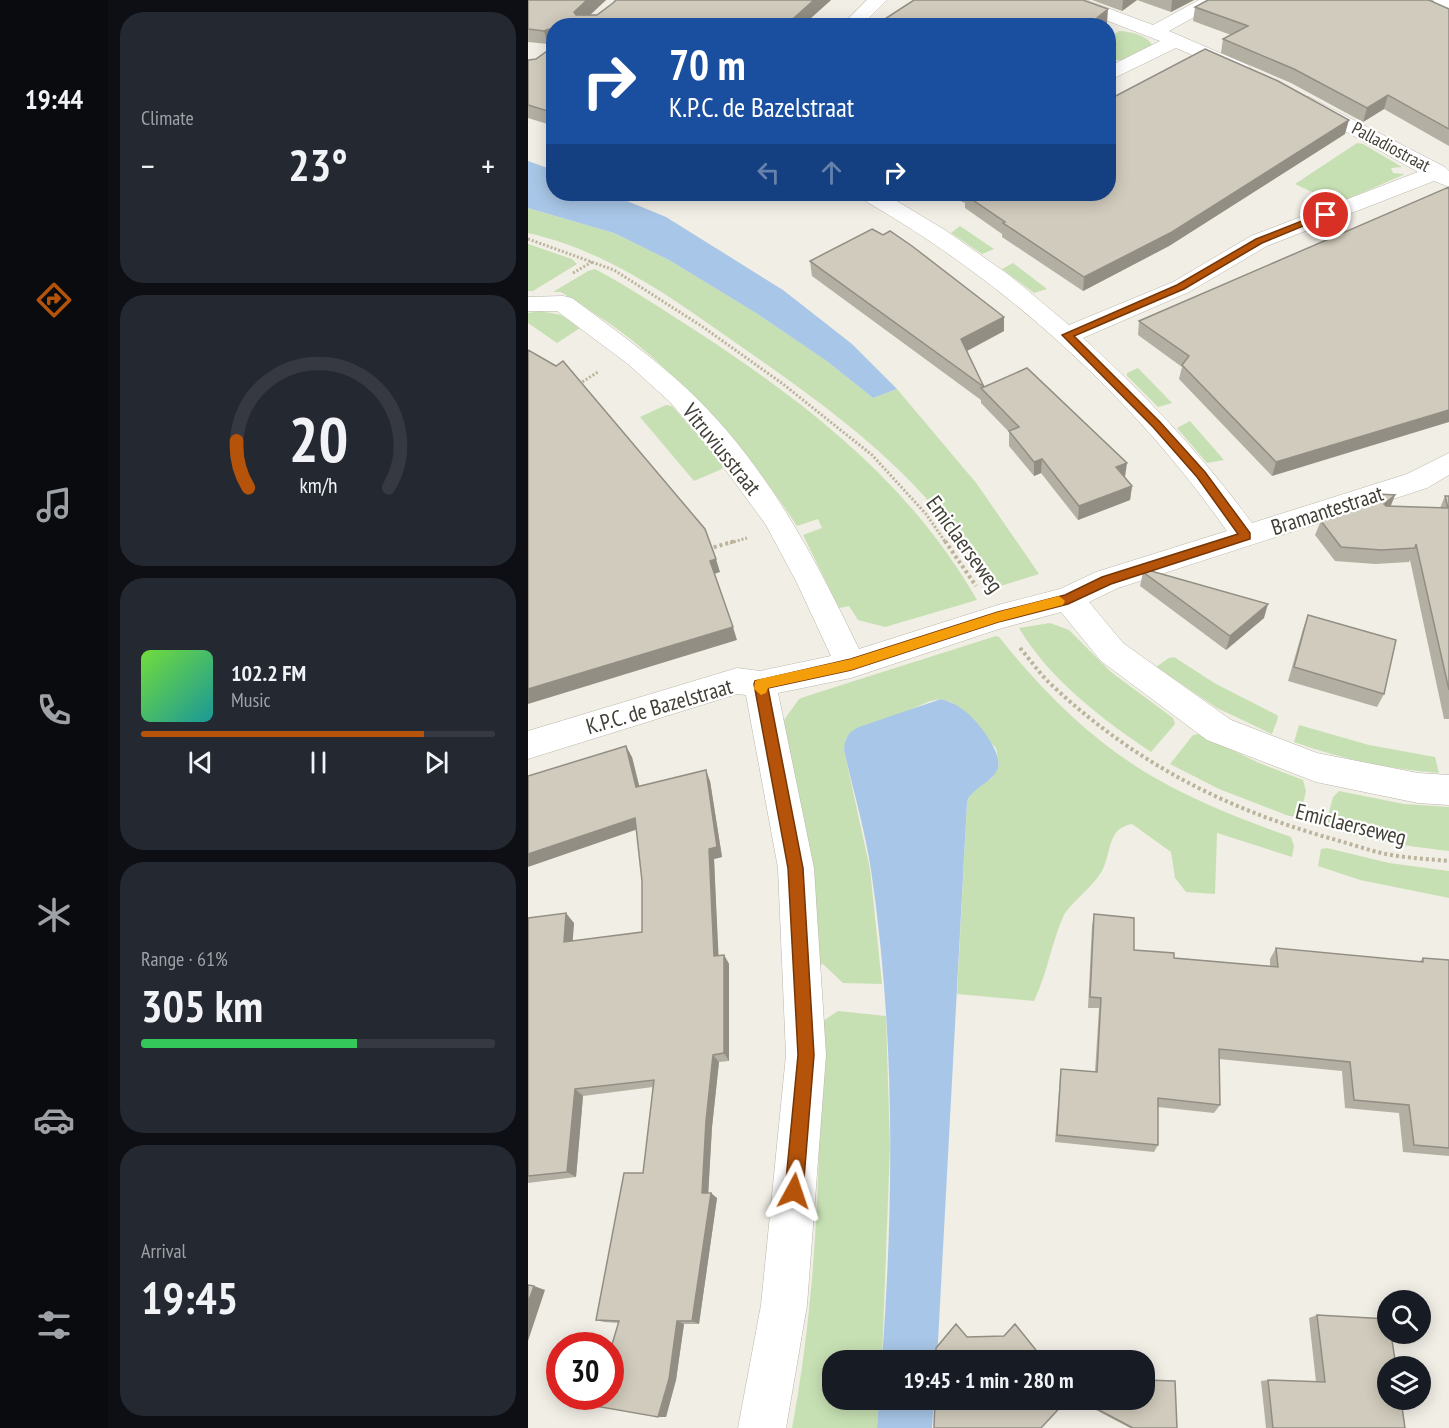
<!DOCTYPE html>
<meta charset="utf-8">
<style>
:root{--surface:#171b24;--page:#242831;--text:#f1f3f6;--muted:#9ea1a6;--line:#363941;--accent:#b45309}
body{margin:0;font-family:"PT Sans Narrow",sans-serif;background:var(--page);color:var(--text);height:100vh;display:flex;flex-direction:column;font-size:22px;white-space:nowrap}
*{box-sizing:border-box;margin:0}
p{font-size:20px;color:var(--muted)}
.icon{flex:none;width:33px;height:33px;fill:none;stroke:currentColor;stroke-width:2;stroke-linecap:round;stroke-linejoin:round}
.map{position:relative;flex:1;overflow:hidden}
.panel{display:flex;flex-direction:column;gap:12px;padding:12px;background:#0d0f14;width:420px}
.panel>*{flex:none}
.top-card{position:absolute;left:18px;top:18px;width:570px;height:183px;border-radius:24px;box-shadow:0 3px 15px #0003;background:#1a4fa0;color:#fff;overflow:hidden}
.controls{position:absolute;left:849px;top:1290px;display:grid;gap:12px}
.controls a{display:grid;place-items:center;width:54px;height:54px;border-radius:50%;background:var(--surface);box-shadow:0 3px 15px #0003;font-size:30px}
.speed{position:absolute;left:18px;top:1332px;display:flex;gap:12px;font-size:30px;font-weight:700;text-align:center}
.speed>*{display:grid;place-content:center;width:78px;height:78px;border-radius:50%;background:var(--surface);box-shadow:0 3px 15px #0003;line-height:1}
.speed .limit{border:9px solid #d22;background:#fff;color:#111}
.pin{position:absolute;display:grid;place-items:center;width:51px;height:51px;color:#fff;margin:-26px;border:3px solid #fff;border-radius:50%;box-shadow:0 2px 6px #0007}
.me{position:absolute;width:66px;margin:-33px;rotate:5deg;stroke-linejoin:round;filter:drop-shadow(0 0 4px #0008)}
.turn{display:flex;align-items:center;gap:21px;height:126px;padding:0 24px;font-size:27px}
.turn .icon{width:78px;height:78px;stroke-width:2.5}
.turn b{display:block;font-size:42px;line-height:51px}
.lanes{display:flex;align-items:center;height:57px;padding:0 24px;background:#0003;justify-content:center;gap:30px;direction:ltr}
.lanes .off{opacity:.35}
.big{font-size:45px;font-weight:700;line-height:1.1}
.panel .tile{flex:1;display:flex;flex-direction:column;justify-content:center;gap:9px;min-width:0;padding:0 21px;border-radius:24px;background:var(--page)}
.panel .dial{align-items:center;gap:0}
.dial svg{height:156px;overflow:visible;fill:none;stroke:var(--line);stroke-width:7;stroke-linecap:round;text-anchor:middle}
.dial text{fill:var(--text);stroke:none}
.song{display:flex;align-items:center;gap:18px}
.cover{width:72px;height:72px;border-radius:9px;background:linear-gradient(135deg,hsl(100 70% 55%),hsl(180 70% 35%))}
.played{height:6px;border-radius:3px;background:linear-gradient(90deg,var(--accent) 80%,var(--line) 80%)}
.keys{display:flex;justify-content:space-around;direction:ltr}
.heat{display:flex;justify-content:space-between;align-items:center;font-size:33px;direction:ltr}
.charge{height:9px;border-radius:4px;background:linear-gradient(90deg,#34c759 61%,var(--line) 0)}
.trip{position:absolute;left:294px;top:1350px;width:333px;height:60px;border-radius:24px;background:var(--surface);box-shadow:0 3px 15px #0003;font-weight:700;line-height:60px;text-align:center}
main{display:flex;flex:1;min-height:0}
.tab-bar{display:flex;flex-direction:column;width:108px;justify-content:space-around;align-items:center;background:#090b0e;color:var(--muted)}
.tab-bar .icon{width:42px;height:42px}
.tab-bar .on{color:var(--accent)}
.tab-bar b{font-size:27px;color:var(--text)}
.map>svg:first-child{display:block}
.green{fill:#c7e0b3}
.water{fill:#a8c6e7}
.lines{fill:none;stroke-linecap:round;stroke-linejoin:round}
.minor-casing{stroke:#bbb6a9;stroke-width:1}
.path-far1{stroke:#bbb39c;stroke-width:3;stroke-dasharray:2 2;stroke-linecap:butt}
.path{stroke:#bbb39c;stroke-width:4;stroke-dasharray:3 3;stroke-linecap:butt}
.minor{fill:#fff;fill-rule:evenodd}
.wall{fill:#b3afa2}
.shaded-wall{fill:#928e84}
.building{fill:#d0cbbc;stroke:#928e84;stroke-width:1.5}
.route{fill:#b45309;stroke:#753606;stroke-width:1.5}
.slow{fill:#f59e0b}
.labels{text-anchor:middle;stroke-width:4.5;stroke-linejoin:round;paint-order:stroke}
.far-street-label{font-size:18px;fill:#423f36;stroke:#fff}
.street-label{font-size:22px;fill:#423f36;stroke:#fff}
</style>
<main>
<nav class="tab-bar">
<b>19:44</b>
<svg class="icon on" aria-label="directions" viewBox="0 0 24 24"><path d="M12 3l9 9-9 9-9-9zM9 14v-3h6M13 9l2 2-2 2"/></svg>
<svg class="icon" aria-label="music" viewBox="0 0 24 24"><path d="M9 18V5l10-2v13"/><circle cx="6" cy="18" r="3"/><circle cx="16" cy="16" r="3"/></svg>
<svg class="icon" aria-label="phone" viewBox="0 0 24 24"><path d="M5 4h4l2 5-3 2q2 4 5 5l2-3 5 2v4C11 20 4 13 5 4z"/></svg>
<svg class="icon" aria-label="climate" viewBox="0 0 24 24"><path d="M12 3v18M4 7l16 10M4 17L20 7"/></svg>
<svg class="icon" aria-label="car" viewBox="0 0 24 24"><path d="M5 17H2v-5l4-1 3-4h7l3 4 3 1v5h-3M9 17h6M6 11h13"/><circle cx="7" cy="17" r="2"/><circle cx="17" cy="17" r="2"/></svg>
<svg class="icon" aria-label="filters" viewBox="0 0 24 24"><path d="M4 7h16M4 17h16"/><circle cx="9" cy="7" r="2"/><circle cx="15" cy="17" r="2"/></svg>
</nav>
<section class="panel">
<div class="tile"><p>Climate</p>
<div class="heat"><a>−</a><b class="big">23°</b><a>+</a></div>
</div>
<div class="tile dial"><svg viewBox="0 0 100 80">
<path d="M14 69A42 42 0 1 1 86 69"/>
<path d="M14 69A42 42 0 0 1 8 45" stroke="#b45309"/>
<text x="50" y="56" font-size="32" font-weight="700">20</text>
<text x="50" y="72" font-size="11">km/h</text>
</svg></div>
<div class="tile">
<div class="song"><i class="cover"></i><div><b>102.2 FM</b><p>Music</p></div></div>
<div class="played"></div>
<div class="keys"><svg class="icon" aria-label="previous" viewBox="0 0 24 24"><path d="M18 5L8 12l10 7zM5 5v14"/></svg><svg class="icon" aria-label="pause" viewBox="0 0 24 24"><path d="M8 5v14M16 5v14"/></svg><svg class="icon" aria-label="next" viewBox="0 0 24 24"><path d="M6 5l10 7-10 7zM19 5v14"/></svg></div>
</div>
<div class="tile"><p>Range · 61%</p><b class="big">305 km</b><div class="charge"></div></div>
<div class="tile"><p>Arrival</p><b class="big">19:45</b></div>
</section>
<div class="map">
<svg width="921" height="1428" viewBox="0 0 921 1428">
<rect width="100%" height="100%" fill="#f0eee5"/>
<path class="green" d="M591 31C602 31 620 36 624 45L596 60H581V38Z
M829 143 835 144 874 167 863 168 865 173 876 174 875 175 815 201H803L767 184Z
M0 208 86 233 141 260 228 313 300 362 345 398 369 389 449 484 511 574 463 589C442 558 422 526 397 497 347 441 280 393 218 350 151 303 82 251 0 233Z
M432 226 466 249 454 254 423 233Z
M0 244 44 259 49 264 5 291H0Z
M485 263 519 289 506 293 474 269Z
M67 269C105 289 140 313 176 336 285 408 383 485 449 600L357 627 330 620 321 606 311 608 275 535 294 528 290 519 269 526C223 457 170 394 105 341 83 323 57 308 33 292H25L60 271Z
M12 311 33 315 52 328 29 343 0 323V313Z
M610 368 644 403 630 407 599 376V373Z
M138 405 144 406 196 465 194 469 166 481 112 417Z
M662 421 696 460 679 463 649 428Z
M522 623 541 630 583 672 645 718 647 724 623 752C574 719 521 679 491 628Z
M468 636 471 637C513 690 563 740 622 775 666 801 715 820 763 837L766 846 764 857 689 833 687 894 658 892 647 878 643 852 604 824C579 828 584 852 574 871 565 887 540 905 535 917 523 945 519 974 506 1001L429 994 439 802 445 791 464 778 471 765 468 748 423 702 413 699 402 701 318 738 316 750 342 869 354 984 315 983 295 964 291 966 256 720 271 699 282 695Z
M646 657 688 684 749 715 750 718 744 734 689 708 628 667 641 658Z
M771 725 841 745 907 757 911 773C861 769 813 759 766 742Z
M671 734 731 763 775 780 778 791 772 817 761 816 691 789 642 764 665 735Z
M811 791 876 804 921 807V851C902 849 805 837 798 823L805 797Z
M799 848 861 863 921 871V898L832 880 790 866 793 849Z
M310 1011 358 1016 362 1147 354 1360H304V1400H351L349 1428H264C289 1295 293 1158 292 1023Z"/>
<path class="water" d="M0 161 25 170 26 194H82L138 217 255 290 324 344 369 389 345 398 300 362 228 313 141 260 86 233 0 208Z
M413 699C420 701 428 704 434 709 447 717 475 752 470 768 464 784 445 786 439 802L409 1360H354C366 1198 367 1031 343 870 337 830 325 790 316 750 317 738 320 732 331 727Z
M351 1400H406L404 1428H349Z"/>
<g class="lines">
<g class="minor-casing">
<path id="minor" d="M339 0H359L333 26H313Z
M533 0H558L625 25 671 0H693L690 4 641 31 720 65 723 69 720 73H706L648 48 580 81V67L632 41 536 4Z
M905 0H921V8L908 4Z
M781 97 917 167 921 171V187L906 181 739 246 661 292 555 338C617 394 674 455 724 523L879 474 921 453V475L899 488 590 588 561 602 595 643 703 720 789 753 890 773 921 775V805L890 803 788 782 679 740 573 661 533 612 471 629 323 678 250 693 286 868 298 1055 279 1305 258 1428H210L233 1305 258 1055 250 868 218 695 209 694 0 759V731L209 668 232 671 303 656 269 583 238 525 183 450 142 402 100 364 29 311H0V297L35 296 44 298C83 327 122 355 158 388 236 460 286 556 331 649L470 605 532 589 568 572 699 531C604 396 477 281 334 199L331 194H357L417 230 481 275 541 325 645 282 723 236 890 172 774 107 771 103 774 99Z"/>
</g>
<path class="path-far1" d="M0 239 86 270 175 327 255 384 344 455 398 514 418 543
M45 273 64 262
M51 384 70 372
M202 543 219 538"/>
<path class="path" d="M417 541 448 586
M180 549 207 541
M492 648C504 662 514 677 528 689 608 763 696 808 801 838 820 843 839 850 858 854 878 858 900 859 921 861"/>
<use href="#minor" class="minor"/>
</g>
<path class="wall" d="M0 0H78L62 15H69L85 3 88 0H303L274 26H26V126L0 118V60L8 59 23 48 24 43 20 44 0 42Z
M564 0H609L594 11Z
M609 0H666L643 12Z
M667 7 921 9V146L856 109 835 122 763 83 693 53 695 39 703 35 665 21Z
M817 134 641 246 555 291 474 237V234L437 208V203L424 197V194H580Z
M921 187 744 476 651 379 654 367 610 335 611 321Z
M282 261 476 331 439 351 456 387 597 477 604 486 602 500 550 520 513 473 506 476 481 446V432L453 403V400L284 276Z
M867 495 863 506 912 508 917 496H921V719H916L882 560 881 562 847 564 807 561 787 535 797 511Z
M615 572 736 618 698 650 612 586Z
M780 615 856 694 849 707 760 681 775 629Z
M104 757 111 786 182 781 194 857 186 859 190 956 196 955 201 964V1061L191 1062 184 1127 180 1193 189 1198 171 1324H156L148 1380 138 1417 90 1323 76 1322 68 1320 115 1173 125 1087 55 1096 48 1177 0 1183V918L46 923 44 941 114 932V881Z
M566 914 606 950 646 958 742 966V959L748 948 891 962 895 958 921 960V1156L875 1152 871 1113 817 1108 814 1071 691 1059 692 1105 686 1113 630 1107V1145L626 1152 527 1142 532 1078 533 1069 567 1072 571 1008H560L564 926Z
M789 1315 877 1428H738L733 1381 740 1380 788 1382 781 1318Z
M549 1400H616L649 1428H602Z"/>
<path class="shaded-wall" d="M59 0H78L50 26 46 12Z
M286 0H303L274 26H257Z
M595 0H609L594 11Z
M644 0H666L643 12Z
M580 9 579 23 576 26H559Z
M21 29 25 43 20 44 16 31Z
M860 95 856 109 835 122 839 108Z
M821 120 817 134 641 246 555 291 556 277Z
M476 317V331L433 354V339Z
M921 410V422L744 476 748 462Z
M514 459 513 473 506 476V462Z
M599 463 597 477 588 467Z
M604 486 602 500 550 520 551 506Z
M867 495 861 509 856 504Z
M188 559 192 572 186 574 182 561Z
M740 604 736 618 698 650 702 636Z
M205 627 209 640 0 704V689Z
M98 746 104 757 114 797 108 787Z
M178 770 182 781 194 857 186 859 191 965 186 956Z
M107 818 113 828 0 867V854Z
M38 913 46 923 44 951 36 942Z
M196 955 201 964V1061L196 1053Z
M185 1055 191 1062 184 1127 180 1198 174 1193 178 1121Z
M47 1089 55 1096 48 1177 39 1172Z
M183 1193 189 1198 171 1324 164 1321Z
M6 1286 17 1290 0 1341V1303Z
M149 1321 156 1324 148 1380 138 1417H130Z"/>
<path class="building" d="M0 0H59L46 12 48 15H69L85 3 88 0H286L257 26H26V31L21 29 16 31 0 29Z
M386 0H555L580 9 559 26H346Z
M680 0H901L921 9V129L860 95 839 108 766 69 695 39 720 26 667 7Z
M26 39V113L0 105V60L8 59 23 48 24 40Z
M677 49 750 81 821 120 644 232 556 277 475 223 477 222 436 194H580V100Z
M921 187V410L748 462 654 365 661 356 611 321Z
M344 229 355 235 362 231 384 246 476 317 433 339 456 387 499 368 599 463 588 467 604 486 551 506 514 459 506 462 481 431 491 427 453 388 456 387 282 261Z
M0 350 28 366 35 361 177 529 188 559 182 561 205 627 0 689Z
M850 494 867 495 856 504 858 506 920 508 917 496H921V690L888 544 887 548 853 550 813 547 793 521 804 518 797 511Z
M616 569 740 604 702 636 615 572Z
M780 615 868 640 856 694 766 667Z
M98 746 108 787 178 770 189 847 181 849 186 956 196 955V1053L185 1055 178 1121 174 1193H183L164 1321H149L141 1379 130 1417 67 1406 70 1396H82V1351L91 1321 68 1320 96 1173H115L126 1080 47 1089 39 1172 0 1176V918L38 913 36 942 114 932V881L107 818 0 854V776Z
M566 914 606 918V950L646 953V958L750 967 748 948 895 962V958L921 960V1148L886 1145 881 1105 826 1100 822 1062 691 1049 692 1105 630 1098V1145L529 1135 533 1069 569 1072 573 998 562 997Z
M0 1285 6 1286 0 1303Z
M789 1315 860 1319V1334H863L868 1366H860V1400H873L877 1428H745L740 1380 797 1382Z
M428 1324 439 1337 476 1336 487 1324 516 1360H408V1348Z
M616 1380 647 1381 649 1428H605L552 1400H616Z
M407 1400H539L513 1428H406Z"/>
<path class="route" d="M794 213 802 215 734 243 656 289 546 336 632 422 677 472 722 533V539L583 584 540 604 470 622 323 670 240 688 275 868 286 1055 275 1191 272 1197 266 1200 260 1197 257 1191 270 1055 260 868 226 684 227 681 323 659 470 612 537 595 574 577 710 534 669 477 625 427 534 335 649 285 728 239Z"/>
<path class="slow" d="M531 596 537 601 535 605 470 622 323 670 240 688 238 693 233 695 226 689 227 681 232 679 323 659 470 612Z"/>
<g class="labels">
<g class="far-street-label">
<text transform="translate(863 147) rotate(28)" y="6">Palladiostraat</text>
</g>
<g class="street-label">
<text transform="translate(194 449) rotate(51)" y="8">Vitruviusstraat</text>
<text transform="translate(799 510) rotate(-18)" y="8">Bramantestraat</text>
<text transform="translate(437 544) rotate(54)" y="8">Emiclaerseweg</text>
<text transform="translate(131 706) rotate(-16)" y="8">K.P.C. de Bazelstraat</text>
<text transform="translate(823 824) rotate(14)" y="8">Emiclaerseweg</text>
</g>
</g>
</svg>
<div class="controls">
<a><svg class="icon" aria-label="search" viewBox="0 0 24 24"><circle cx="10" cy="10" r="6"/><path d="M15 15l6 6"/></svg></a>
<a><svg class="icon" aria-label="layers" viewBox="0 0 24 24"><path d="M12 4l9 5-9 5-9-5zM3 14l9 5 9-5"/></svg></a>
</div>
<div class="speed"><div class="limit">30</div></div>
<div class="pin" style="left:798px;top:215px;background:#d93025"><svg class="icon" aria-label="arrive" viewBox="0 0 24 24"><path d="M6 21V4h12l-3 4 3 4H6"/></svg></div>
<svg class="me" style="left:266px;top:1191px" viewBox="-20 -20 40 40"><path d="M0-17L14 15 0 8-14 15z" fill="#b45309" stroke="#fff" stroke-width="4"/></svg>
<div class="trip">19:45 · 1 min · 280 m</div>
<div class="top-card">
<div class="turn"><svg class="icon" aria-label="right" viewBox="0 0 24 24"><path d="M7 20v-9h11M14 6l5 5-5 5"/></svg><div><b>70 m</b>K.P.C. de Bazelstraat</div></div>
<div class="lanes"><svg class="icon off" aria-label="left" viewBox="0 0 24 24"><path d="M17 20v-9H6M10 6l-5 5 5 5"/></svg><svg class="icon off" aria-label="ahead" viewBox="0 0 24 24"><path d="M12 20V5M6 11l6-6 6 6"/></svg><svg class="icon" aria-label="right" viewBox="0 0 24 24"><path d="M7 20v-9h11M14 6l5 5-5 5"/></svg></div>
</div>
</div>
</main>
